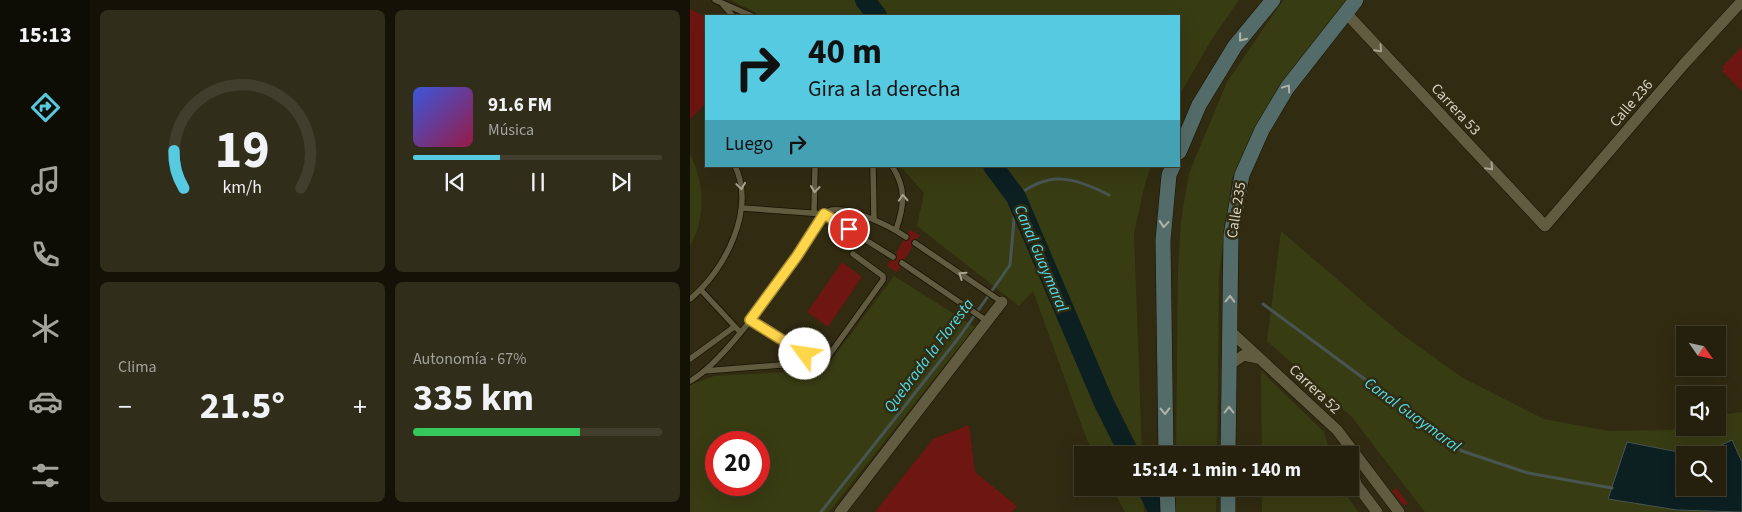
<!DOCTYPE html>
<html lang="es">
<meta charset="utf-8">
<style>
:root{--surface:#24200d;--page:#302d1b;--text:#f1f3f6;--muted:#a3a39d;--line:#413e2e;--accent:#55cae0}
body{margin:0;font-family:"Source Sans 3",sans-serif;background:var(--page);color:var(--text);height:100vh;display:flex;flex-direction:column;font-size:19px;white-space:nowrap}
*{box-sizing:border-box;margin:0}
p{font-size:16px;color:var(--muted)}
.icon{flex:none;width:28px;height:28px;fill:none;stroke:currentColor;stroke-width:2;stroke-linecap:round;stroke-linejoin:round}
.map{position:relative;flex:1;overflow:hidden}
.side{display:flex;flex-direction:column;gap:10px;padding:10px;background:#141207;width:600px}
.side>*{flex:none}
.banner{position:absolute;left:15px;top:15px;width:475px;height:152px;border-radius:0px;box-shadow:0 5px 20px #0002,0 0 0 1px var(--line);background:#55cae0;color:#111;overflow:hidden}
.needle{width:32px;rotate:124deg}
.fabs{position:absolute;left:986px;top:326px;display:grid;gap:10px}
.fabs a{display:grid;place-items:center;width:50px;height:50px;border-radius:0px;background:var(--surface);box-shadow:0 5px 20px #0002,0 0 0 1px var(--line);font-size:25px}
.speed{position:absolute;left:15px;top:431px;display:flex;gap:10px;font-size:25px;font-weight:700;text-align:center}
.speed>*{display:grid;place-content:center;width:65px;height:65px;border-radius:50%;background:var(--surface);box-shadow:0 5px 20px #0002,0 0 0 1px var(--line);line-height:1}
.speed .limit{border:8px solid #d22;background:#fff;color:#111}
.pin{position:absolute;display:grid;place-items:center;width:42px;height:42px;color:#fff;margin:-21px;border:2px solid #fff;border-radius:50%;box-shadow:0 1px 5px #0007}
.me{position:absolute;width:55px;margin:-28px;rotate:301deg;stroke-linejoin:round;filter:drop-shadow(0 0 4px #0008)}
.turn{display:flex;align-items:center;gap:18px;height:105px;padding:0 20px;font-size:22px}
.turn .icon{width:65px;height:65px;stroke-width:2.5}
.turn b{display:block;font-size:35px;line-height:42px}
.then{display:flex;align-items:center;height:48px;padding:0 20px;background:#0003;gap:10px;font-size:19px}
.big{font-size:38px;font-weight:700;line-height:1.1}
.side .tile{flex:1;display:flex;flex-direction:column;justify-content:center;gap:8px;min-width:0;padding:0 18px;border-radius:8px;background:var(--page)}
.side .dial{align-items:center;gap:0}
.dial svg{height:130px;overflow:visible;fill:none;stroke:var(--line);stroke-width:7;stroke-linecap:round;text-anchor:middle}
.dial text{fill:var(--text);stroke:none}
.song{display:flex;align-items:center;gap:15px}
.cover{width:60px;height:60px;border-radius:8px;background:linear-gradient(135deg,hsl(230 70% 55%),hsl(340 70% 35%))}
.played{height:5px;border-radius:2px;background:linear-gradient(90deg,var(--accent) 35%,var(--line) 35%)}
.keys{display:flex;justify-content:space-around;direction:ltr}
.heat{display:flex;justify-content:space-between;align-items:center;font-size:28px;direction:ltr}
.charge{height:8px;border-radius:4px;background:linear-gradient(90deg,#34c759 67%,var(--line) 0)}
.side .tiles{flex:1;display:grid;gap:10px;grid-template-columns:repeat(2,1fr)}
.trip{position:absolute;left:384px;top:446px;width:285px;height:50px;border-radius:0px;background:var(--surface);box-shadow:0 5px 20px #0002,0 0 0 1px var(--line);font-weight:700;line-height:50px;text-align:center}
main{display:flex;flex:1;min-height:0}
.tab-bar{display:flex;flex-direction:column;width:90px;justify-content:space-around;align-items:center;background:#0e0d05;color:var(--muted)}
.tab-bar .icon{width:35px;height:35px}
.tab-bar .current{color:var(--accent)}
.tab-bar b{font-size:22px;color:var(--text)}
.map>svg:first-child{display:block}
.green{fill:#383c13;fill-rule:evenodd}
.water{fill:#0c1f21;stroke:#495552}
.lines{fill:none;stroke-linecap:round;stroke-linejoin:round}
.stream{stroke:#495552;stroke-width:3}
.river{stroke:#0c1f21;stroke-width:20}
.building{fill:#6e1611}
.lane-casing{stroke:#181300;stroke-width:7}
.street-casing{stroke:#181300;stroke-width:12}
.secondary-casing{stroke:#181300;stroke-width:16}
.lane{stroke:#615b40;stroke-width:5.5}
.street{stroke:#615b40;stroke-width:11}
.secondary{stroke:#546c69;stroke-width:15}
.oneway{stroke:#afb4a9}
.oneway2{stroke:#a7a38f}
.route-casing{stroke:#a68a30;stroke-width:12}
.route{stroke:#ffd54a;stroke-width:9}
.labels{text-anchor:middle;stroke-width:5;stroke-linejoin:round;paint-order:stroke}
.street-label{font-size:15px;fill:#d6d3c4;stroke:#302b11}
.water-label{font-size:16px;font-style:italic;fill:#4fdff0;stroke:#302b11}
</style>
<main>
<nav class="tab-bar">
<b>15:13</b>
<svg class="icon current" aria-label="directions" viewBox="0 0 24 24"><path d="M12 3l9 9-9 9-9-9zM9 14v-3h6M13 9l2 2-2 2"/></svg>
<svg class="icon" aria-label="music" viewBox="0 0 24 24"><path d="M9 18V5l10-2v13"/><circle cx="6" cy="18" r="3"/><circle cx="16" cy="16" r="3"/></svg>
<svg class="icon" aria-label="phone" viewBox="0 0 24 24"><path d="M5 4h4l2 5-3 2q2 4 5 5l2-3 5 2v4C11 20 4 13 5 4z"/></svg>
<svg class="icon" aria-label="climate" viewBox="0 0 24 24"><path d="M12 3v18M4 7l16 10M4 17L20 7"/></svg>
<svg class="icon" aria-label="car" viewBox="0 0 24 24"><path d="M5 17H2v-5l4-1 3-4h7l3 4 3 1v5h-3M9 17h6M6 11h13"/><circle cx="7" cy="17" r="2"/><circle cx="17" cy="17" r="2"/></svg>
<svg class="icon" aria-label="filters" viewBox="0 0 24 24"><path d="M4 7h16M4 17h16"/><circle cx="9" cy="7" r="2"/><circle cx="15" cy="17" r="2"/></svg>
</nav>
<section class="side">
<div class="tiles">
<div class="tile dial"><svg viewBox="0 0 100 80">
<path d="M14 69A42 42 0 1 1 86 69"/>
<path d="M14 69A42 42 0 0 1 8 46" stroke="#55cae0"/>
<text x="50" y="56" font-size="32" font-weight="700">19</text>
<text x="50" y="72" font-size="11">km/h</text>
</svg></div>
<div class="tile">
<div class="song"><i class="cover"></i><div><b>91.6 FM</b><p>Música</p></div></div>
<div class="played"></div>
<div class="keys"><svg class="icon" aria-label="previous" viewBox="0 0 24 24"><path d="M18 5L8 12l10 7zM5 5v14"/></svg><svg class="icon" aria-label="pause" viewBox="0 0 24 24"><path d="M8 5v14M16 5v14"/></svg><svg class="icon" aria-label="next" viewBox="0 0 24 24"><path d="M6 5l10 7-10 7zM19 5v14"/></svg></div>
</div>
<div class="tile"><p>Clima</p>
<div class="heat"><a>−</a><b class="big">21.5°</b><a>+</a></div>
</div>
<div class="tile"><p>Autonomía · 67%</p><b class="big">335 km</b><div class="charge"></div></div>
</div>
</section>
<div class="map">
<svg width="1052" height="512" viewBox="0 0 1052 512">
<rect width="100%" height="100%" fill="#302b11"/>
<path class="green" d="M41 0H549L522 39 489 96V16H72Z
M593 0H657L582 101 542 178 529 276 527 455H486L488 270 491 221 499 173 537 82Z
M0 153C14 183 17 216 0 246Z
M210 166H461L455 184 444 233 452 455H405L397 440 343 291 329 306 227 226 234 193Z
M591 231 710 333 773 378 854 419 919 431 981 430 995 426V428H1028V415L1052 412V462L1042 440 1010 455 938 442 919 498 987 510 1045 512H735L661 416 577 341Z
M204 276 285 327 139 512H0V385L24 376 134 370ZM26 442H69V485H26Z
M571 371 634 432 641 455H572Z
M422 488H453L454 512H435Z
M485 488H527L526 512H485Z
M572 488H652L668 512H572Z"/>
<path class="water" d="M1042 440 1052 462V512L987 510 918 499 937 442 1004 455H995V488H1028V455H1010Z"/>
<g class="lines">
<path class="stream" d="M573 304 772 451 838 473 922 488
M131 512 270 336 320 265 326 197C359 170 384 177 419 195"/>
<path class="river" d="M175 0 187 16
M303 166 326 197 414 403 440 455
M457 488 469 512"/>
</g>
<path class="building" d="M0 9 16 17V103L0 120Z
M1052 47V91L1032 71 1034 69 1032 67Z
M220 230 230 235 227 239 221 241 222 247 215 259 208 261 210 267 207 272 197 266 200 261 207 260 206 253 213 241 220 239 218 233Z
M152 262 172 277 138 327 117 312Z
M279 425 285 472 327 506 322 512H185L243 439Z
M706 488 718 503 714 506 702 491Z"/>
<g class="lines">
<g class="lane-casing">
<path id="lane" d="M25 0 62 16
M33 5 43 16
M183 166 184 219
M202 166C217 189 214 206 206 230
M52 208 134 214 203 257
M124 212 125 166
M225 243 312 302
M212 263 297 321
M11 290 50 332
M0 299C35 271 66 209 45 166
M60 320 129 362 137 358 193 280V276L163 254
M0 359 44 327
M14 371 129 362
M0 381C33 364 93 278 115 245 121 235 129 212 142 210 161 207 200 226 216 237"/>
</g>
<g class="street-casing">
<path id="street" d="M656 13 855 226 994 64 1052 1
M539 330 647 430 709 512
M539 365 554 355 568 358
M660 459 666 484 687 512
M150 512 312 302"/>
</g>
<g class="secondary-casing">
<path id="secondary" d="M489 152 509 105 545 46 583 0
M476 455 473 240 479 175 483 166
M538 455 541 235 552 175 572 130 597 88 666 0
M477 488 478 512
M538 512V488"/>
</g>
<use href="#lane" class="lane"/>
<use href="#street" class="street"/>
<use href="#secondary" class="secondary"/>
</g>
<defs><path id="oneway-chevron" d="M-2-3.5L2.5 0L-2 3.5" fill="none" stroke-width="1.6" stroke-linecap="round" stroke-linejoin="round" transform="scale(1.25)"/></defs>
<g class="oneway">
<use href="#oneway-chevron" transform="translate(552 38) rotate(129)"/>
<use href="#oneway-chevron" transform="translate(597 88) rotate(-56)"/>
<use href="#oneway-chevron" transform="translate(474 224) rotate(95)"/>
<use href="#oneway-chevron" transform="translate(540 299) rotate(-89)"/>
<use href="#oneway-chevron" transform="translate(539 410) rotate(-90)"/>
<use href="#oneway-chevron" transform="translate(475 411) rotate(88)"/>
</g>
<g class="oneway2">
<use href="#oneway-chevron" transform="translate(689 49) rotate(47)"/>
<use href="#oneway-chevron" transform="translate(800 167) rotate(47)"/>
<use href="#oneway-chevron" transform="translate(51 186) rotate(82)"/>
<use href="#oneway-chevron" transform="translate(125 189) rotate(96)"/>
<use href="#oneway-chevron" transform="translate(213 198) rotate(-93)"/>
<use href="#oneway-chevron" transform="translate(272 275) rotate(-146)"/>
</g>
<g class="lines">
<g class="route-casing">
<path id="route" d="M115 354 60 320 107 256 134 214 159 229"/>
</g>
<use href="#route" class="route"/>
</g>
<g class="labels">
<g class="street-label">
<text transform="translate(941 103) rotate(-49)" y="5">Calle 236</text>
<text transform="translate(766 109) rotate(47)" y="5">Carrera 53</text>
<text transform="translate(546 210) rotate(-81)" y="5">Calle 235</text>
<text transform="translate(625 389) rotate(43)" y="5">Carrera 52</text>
</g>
<g class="water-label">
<text transform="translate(352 258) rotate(67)" y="6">Canal Guaymaral</text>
<text transform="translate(238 355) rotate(-53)" y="6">Quebrada la Floresta</text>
<text transform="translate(723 414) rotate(36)" y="6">Canal Guaymaral</text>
</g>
</g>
</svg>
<div class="fabs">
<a><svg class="needle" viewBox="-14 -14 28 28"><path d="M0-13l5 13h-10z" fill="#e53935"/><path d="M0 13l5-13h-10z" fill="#a3a39d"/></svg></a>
<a><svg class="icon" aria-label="sound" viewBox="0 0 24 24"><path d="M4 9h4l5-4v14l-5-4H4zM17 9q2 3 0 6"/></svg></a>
<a><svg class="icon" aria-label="search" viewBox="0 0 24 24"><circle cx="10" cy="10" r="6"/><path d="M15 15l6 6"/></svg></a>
</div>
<div class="speed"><div class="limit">20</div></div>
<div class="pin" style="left:159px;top:229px;background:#d93025"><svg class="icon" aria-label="arrive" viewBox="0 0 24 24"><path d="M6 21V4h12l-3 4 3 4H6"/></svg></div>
<svg class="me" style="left:115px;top:354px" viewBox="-20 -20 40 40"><circle r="19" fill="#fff"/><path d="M0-13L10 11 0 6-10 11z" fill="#ffd54a"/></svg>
<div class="trip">15:14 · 1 min · 140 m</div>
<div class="banner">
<div class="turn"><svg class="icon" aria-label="right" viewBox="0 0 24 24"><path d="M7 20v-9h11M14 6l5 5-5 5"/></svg><div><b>40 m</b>Gira a la derecha</div></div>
<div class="then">Luego<svg class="icon" aria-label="right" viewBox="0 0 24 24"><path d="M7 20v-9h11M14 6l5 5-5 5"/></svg></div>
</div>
</div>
</main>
